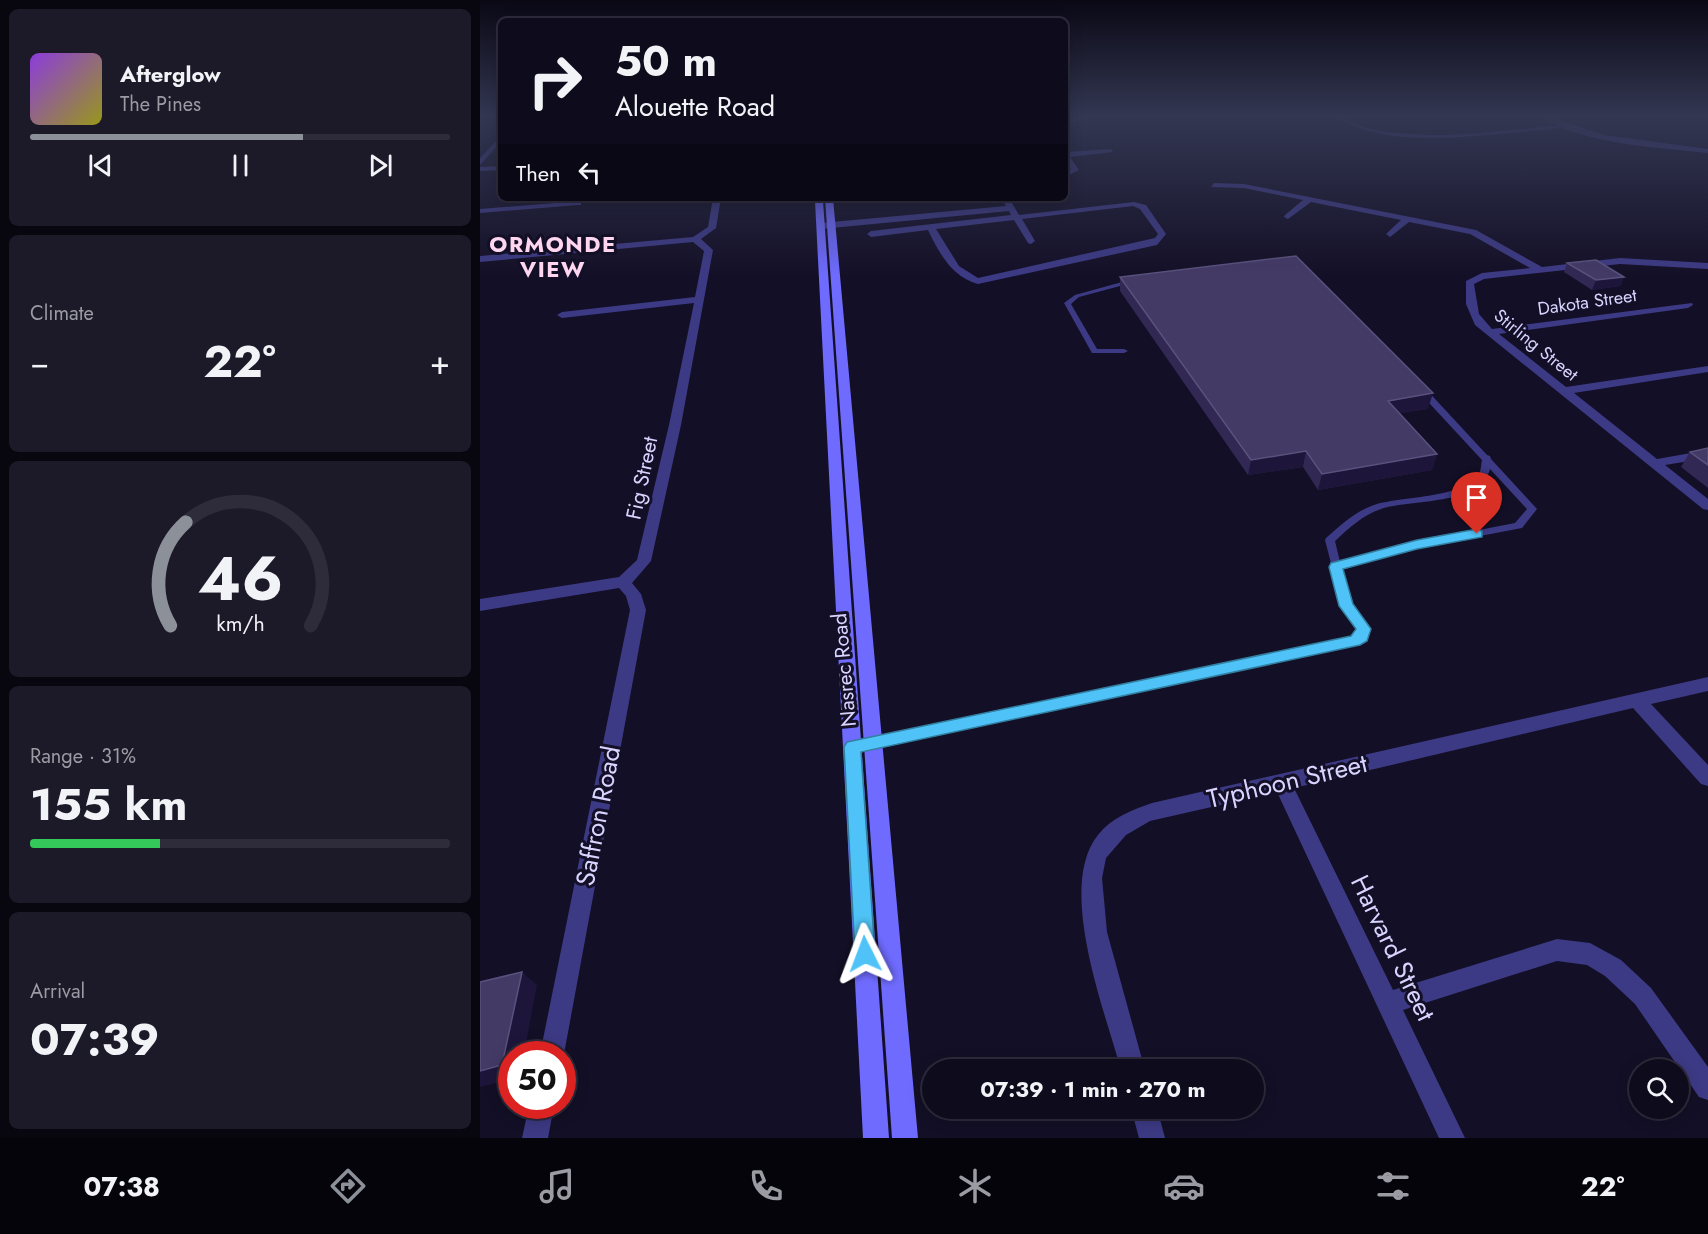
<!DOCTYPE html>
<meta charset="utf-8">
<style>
:root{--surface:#0e0b1c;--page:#1c1929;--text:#f1f3f6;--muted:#9b9ba3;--line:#2e2b3b;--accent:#8c9099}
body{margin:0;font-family:Jost,sans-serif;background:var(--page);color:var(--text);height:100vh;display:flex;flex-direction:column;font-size:22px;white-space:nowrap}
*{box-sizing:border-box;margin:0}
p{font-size:20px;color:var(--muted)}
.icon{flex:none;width:33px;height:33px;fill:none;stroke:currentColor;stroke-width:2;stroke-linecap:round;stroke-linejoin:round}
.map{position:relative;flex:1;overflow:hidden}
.side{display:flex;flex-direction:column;gap:9px;padding:9px;background:#08060f;width:480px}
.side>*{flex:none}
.top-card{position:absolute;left:18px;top:18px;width:570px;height:183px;border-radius:9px;box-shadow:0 3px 15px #0003,0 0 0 2px var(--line);background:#0e0b1c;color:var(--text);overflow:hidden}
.tools{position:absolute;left:1149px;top:1059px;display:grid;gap:12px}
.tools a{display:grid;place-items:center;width:60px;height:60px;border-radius:50%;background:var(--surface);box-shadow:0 3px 15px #0003,0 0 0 2px var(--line);font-size:30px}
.speed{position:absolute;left:18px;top:1041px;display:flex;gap:12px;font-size:30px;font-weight:700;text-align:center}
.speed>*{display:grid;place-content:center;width:78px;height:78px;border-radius:50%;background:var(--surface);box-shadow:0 3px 15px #0003,0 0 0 2px var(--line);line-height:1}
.speed .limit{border:9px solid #d22;background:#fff;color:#111}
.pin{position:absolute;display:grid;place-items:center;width:51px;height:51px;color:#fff;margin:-62px -26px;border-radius:50% 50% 50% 0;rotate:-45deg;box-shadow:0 0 6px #0007}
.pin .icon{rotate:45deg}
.me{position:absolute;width:66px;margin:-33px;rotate:357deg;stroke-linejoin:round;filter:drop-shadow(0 0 4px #0008)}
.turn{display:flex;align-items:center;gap:21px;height:126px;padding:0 18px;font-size:27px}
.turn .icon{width:78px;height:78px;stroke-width:2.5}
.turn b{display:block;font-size:42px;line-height:51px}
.then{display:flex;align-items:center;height:57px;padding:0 18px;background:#0003;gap:12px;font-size:22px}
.big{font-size:45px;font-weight:700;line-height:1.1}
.side .card{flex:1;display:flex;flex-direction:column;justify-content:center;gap:9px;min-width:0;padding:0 21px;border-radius:9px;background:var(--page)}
.side .dial{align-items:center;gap:0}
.dial svg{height:156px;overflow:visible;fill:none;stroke:var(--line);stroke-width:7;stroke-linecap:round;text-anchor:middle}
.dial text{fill:var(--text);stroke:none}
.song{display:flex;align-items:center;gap:18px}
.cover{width:72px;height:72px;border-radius:9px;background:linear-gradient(135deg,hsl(270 70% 55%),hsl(60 70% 35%))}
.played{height:6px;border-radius:3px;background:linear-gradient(90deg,var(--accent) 65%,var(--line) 65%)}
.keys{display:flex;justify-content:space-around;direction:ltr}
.heat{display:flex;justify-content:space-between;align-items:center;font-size:33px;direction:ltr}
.charge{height:9px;border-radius:4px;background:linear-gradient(90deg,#34c759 31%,var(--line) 0)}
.trip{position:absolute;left:442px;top:1059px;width:342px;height:60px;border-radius:30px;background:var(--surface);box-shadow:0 3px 15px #0003,0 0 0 2px var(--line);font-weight:700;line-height:60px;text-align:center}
.tab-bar{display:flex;height:96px;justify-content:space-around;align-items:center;background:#06040b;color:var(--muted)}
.tab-bar .icon{width:42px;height:42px}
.tab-bar .on{color:var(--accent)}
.tab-bar b{font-size:27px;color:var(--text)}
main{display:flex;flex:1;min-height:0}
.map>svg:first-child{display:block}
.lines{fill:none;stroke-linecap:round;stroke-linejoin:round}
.lane{fill:#3d3a85;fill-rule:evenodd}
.street{fill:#3d3a85;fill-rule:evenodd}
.secondary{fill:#6f6bff;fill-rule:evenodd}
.wall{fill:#312854}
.shaded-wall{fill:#1d163a}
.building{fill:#433a66;stroke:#5a527e;stroke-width:1.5}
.route{fill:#4fc3f7;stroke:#337fa1;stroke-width:1.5}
.labels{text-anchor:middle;stroke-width:6;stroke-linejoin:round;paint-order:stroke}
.far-street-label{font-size:18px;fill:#d9d4ff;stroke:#130f26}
.street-label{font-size:21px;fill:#d9d4ff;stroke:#130f26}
.far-district-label{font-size:22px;font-weight:bold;letter-spacing:1.5px;fill:#ffd6f0;stroke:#130f26}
.near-street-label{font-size:26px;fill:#d9d4ff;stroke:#130f26}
</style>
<main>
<section class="side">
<div class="card">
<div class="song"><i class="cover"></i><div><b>Afterglow</b><p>The Pines</p></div></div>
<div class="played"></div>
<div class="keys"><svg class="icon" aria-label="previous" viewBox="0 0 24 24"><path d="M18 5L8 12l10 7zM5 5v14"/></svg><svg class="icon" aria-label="pause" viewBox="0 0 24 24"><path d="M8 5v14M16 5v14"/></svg><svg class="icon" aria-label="next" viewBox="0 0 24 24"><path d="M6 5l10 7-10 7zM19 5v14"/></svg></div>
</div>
<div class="card"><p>Climate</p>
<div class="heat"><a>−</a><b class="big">22°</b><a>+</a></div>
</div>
<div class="card dial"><svg viewBox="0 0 100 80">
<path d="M14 69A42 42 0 1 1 86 69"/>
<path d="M14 69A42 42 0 0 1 22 16" stroke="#8c9099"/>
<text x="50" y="56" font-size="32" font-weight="700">46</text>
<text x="50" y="72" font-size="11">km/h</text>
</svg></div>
<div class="card"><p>Range · 31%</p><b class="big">155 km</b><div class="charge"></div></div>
<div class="card"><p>Arrival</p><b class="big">07:39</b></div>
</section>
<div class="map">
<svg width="1228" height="1138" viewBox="0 0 1228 1138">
<rect width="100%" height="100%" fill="#130f26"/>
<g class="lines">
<path class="lane" d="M856 117C866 117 872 123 881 126 897 132 915 133 931 134 982 138 1033 129 1083 125L1085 126C1072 131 1054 130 1039 132 982 137 907 148 856 117Z
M653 279 655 280V282L599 297 591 304 617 349H644L648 351 644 353H612L584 303 595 295Z
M938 387H944L1007 455 1010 456 1011 459 1057 509 1042 528 937 548 862 569 872 605 890 629 886 640 874 645 390 748 385 747 384 743 385 739 390 738 871 637 877 635 878 629 862 606 845 540 846 538C862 524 877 510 897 504 921 497 988 497 999 474 1001 470 1001 465 1002 460L938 391ZM1010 469 1047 509 1035 523 937 542 860 562 855 541C869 528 883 515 901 509 930 499 1001 506 1010 469Z"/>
<path class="street" d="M1062 117H1071L1124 135 1228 149V153C1177 147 1105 145 1062 117Z
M605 118V120L585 123V119Z
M21 136V142L0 165V158Z
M631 149 633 152 590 157 599 170 585 177V172L591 169 585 160V152Z
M21 166V170L0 171V167Z
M734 183 764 184 996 230 1062 267 1140 258 1228 263V269L1140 264 1004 279 994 284 999 314 1012 329 1212 303 1213 305 1208 308 1019 334 1086 387 1228 366V372L1094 393 1177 459 1228 450V458L1185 465 1228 499V510L1223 509 995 325 986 304V281L1002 273 1050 268 990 234 929 222 910 237 906 234 921 220 831 202 808 219 804 217 805 215 823 200 764 188 731 187Z
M233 198H241L236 228 221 239 233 250 201 425 171 561 152 583 161 594 166 610 84 1054 82 1058V1054H60L150 610 146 596 139 588 0 611V599L139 577 157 560 189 425 214 303 82 318 77 315 82 312 215 297 224 251 213 242 0 262V256L213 237 228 227Z
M521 198H529L539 215 654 202 666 205 686 234 677 245 498 284C472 277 459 253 448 230L391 237 387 234 391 231 531 215 529 211 341 229 337 226 341 223 526 206ZM653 206 660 209 678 234 675 238 498 278 479 266 456 229 534 220 548 243 551 244 555 241 542 219Z
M101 201V205H98L0 213V209Z
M1228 677V691L1171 704 1228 765V786L1221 784 1153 708 814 788 913 990 1077 939 1110 943 1141 960 1171 988 1228 1067V1100L1219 1097 1155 1004 1125 976 1107 965 1077 961 923 1010 985 1138H959L797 792 670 821 646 835 626 858 622 878 627 932 665 1070H641C625 1011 576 887 618 835 631 818 652 810 672 803Z
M49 1106H74L68 1138H42Z
M651 1108H677L685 1138H659Z"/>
<path class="secondary" d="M345 198H353L438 1138H412Z
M339 199 343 201 409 1138H383L335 201Z"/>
</g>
<path class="wall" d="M1087 263 1144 277 1140 286 1112 290 1084 272Z
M640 277 948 409 920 413 957 454 952 470 838 490 823 467 768 475 640 291Z
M1228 448V488L1201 467 1210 452Z"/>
<path class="shaded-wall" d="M1144 277 1140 286 1112 290 1116 280Z
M953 393 948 409 904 416 908 401Z
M826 451 823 467 768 475 771 460Z
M957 454 952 470 838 490 842 474Z
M42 972 57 985 44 1054H32V1079L0 1087V1071Z"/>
<path class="building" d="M816 256 953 393 908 401 957 454 842 474 826 451 771 460 640 277Z
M1116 260 1144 277 1116 280 1087 263Z
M1228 448V465L1210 452Z
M42 972 22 1065 0 1071V982Z"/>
<linearGradient id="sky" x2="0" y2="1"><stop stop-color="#0a0815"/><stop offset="0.42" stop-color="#333752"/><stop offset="1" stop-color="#333752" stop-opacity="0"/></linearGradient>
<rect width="1228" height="277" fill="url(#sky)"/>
<path class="route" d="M997 529 1002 531V537L937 549 863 569 873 604 891 629 887 641 880 645 381 752 395 954 392 961 385 964 378 961 375 954 364 747 367 742 871 636 876 629 859 606 849 567 851 563 937 540Z"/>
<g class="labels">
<g class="far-street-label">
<text transform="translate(1107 302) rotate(-8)" y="6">Dakota Street</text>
<text transform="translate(1056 345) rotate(39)" y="6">Stirling Street</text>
</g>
<g class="street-label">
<text transform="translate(162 478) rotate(-78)" y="7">Fig Street</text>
<text transform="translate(364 670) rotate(-95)" y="7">Nasrec Road</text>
</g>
<g class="far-district-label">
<text x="73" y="252">ORMONDE<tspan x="73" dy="25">VIEW</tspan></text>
</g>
<g class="near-street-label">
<text transform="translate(807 781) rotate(-13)" y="9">Typhoon Street</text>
<text transform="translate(118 816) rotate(-79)" y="9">Saffron Road</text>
<text transform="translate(913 948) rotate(64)" y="9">Harvard Street</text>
</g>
</g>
</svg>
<div class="tools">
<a><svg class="icon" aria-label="search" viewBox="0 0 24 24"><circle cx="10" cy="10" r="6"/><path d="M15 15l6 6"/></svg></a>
</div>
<div class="speed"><div class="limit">50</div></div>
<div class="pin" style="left:997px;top:534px;background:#d93025"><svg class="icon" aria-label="arrive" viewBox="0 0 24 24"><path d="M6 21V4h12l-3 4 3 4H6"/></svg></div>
<svg class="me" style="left:385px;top:954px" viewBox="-20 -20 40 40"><path d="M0-17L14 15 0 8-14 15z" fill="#4fc3f7" stroke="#fff" stroke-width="4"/></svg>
<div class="trip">07:39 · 1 min · 270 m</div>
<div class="top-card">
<div class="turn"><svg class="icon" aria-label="right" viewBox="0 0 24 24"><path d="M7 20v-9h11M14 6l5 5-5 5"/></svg><div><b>50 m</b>Alouette Road</div></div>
<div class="then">Then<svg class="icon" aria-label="left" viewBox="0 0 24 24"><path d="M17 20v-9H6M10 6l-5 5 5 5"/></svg></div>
</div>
</div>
</main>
<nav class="tab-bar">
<b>07:38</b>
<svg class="icon on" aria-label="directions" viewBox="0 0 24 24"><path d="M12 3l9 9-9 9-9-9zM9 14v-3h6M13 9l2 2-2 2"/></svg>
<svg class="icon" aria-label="music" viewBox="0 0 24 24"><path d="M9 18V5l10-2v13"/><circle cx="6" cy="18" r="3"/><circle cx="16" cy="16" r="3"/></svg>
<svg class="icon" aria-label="phone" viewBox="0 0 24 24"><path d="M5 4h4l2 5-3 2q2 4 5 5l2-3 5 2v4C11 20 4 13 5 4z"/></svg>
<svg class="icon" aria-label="climate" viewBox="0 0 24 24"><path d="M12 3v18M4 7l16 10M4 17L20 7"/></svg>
<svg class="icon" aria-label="car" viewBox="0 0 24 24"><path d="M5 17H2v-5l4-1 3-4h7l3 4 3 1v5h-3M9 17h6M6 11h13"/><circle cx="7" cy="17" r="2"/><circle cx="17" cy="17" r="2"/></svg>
<svg class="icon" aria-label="filters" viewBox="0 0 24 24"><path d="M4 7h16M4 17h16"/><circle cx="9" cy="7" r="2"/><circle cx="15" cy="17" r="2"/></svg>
<b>22°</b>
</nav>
